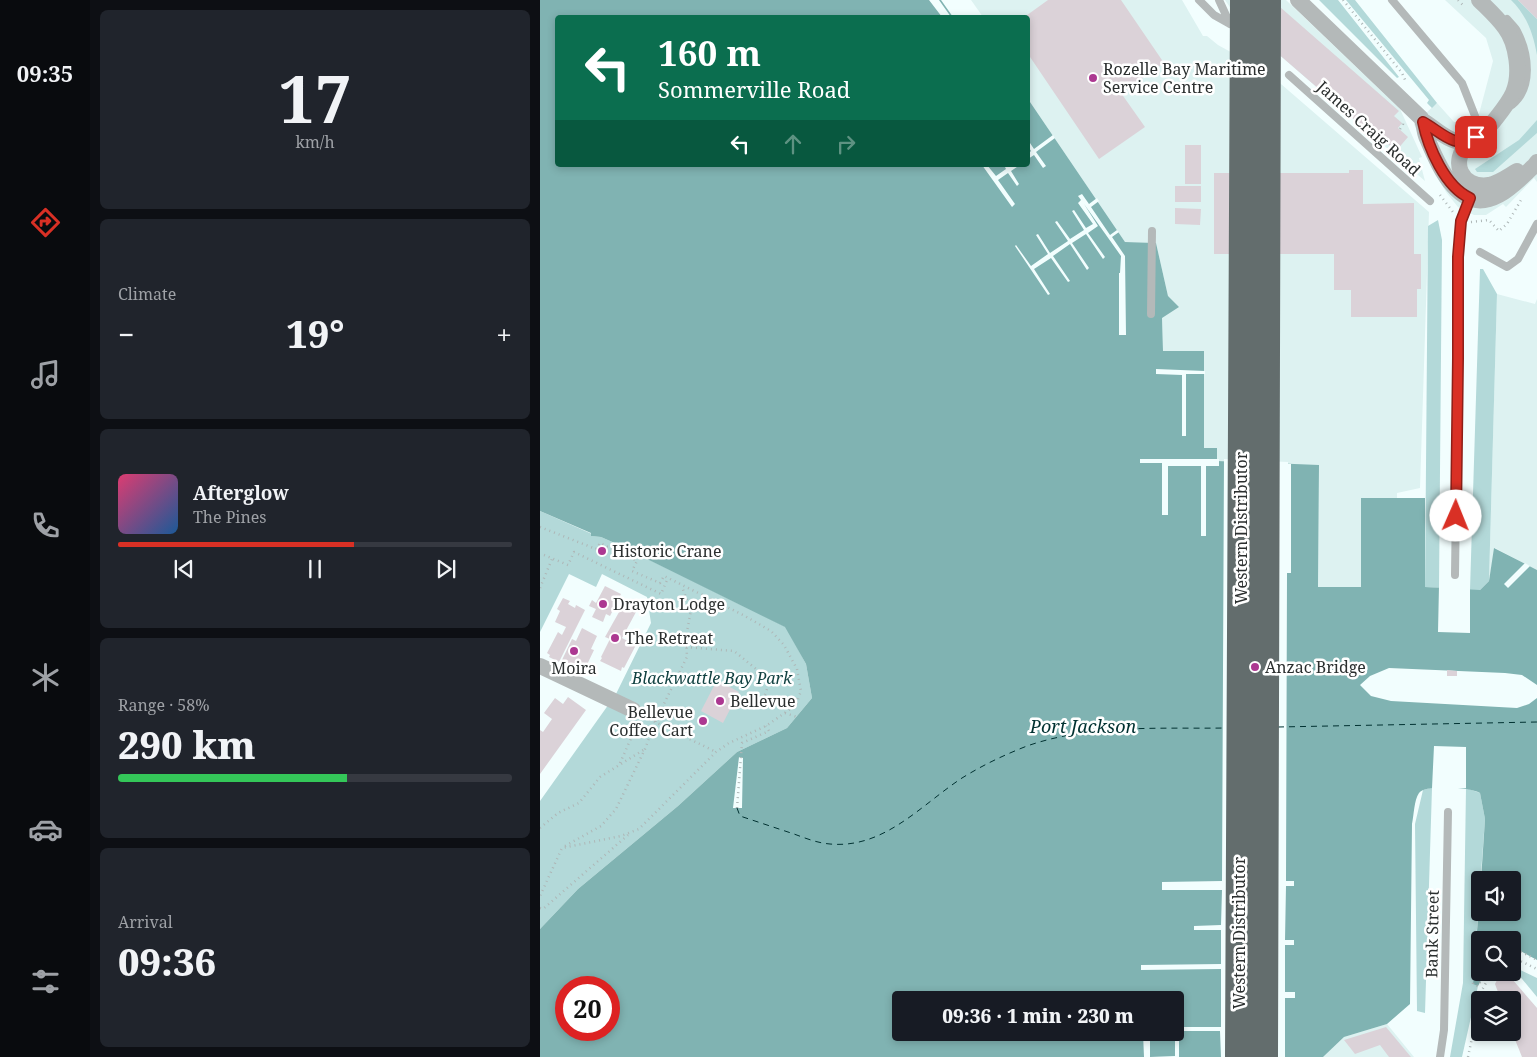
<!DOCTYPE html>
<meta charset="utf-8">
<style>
:root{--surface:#171b24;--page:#20242c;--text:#f1f3f6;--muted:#9ea1a6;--line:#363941;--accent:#d93025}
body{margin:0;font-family:"Noto Serif",serif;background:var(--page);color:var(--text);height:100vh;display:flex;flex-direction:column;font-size:19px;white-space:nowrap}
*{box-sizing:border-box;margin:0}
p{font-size:16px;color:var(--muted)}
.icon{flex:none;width:28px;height:28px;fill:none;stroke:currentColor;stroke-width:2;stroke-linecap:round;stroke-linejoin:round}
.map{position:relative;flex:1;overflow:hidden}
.panel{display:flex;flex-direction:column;gap:10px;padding:10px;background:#0d0f14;width:450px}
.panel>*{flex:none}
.hud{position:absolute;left:15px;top:15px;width:475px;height:152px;border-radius:5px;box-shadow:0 2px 8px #0003;background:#0b6e4f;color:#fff;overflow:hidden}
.tools{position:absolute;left:931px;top:871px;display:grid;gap:10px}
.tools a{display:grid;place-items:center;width:50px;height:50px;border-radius:5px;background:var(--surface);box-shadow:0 2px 8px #0003;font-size:25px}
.speed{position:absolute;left:15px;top:976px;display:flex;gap:10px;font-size:25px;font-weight:700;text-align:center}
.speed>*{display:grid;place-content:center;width:65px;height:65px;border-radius:50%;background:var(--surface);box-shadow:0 2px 8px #0003;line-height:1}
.speed .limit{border:8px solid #d22;background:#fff;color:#111}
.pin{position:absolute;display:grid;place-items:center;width:42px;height:42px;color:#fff;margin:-21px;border-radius:10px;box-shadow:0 2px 8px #0006}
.me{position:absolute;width:55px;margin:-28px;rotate:1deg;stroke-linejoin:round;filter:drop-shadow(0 0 4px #0008)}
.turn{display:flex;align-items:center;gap:18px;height:105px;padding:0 20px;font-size:22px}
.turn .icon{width:65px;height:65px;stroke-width:2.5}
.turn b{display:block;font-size:35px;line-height:42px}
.lanes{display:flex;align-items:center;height:48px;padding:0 20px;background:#0003;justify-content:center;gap:25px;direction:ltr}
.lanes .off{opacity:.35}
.big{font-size:38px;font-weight:800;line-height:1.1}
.panel .card{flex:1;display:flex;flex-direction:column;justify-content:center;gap:8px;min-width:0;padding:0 18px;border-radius:8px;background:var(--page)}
.panel .dial{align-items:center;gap:0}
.dial b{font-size:65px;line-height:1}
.song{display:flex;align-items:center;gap:15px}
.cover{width:60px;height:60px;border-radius:8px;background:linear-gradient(135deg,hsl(340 70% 55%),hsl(210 70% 35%))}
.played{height:5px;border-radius:2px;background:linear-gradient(90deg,var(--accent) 60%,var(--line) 60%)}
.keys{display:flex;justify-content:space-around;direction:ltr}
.heat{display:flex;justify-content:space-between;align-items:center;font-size:28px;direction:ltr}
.charge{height:8px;border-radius:4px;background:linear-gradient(90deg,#34c759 58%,var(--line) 0)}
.trip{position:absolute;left:352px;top:991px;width:292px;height:50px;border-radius:5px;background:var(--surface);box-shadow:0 2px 8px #0003;font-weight:800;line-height:50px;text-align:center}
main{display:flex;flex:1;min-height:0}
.tab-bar{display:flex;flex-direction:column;width:90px;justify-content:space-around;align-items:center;background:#090b0e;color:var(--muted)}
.tab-bar .icon{width:35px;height:35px}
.tab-bar .current{color:var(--accent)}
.tab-bar b{font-size:22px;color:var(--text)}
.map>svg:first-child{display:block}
.built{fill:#ddf2f1}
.green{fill:#b3d9d9}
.water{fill:#80b3b2;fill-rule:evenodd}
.pier{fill:#f2fefe}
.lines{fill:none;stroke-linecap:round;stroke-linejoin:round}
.ferry{stroke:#003131;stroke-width:1;stroke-dasharray:6 5;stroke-linecap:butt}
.building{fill:#dbd2d8}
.path{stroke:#aeb7b7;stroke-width:2.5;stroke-dasharray:1 4;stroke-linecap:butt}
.lane{stroke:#b4b9b9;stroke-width:8}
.street{stroke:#b4b9b9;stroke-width:16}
.lane-bridge{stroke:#b4b9b9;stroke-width:8}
.highway-bridge{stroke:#636d6d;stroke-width:28}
.route-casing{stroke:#8d1f18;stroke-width:12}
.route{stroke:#d93025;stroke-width:9}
.poi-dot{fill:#ac3891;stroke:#fff;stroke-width:2}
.labels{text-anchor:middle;stroke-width:5;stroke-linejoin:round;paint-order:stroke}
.poi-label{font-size:16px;fill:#2b2f2f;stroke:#fff;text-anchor:start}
.street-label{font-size:16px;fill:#2b2f2f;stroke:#fff}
.park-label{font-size:16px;font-style:italic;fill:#114141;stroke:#fff}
.water-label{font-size:18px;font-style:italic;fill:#003131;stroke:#fff}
</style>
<main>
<nav class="tab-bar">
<b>09:35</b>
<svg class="icon current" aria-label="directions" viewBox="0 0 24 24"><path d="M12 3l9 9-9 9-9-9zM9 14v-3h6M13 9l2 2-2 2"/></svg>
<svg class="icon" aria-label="music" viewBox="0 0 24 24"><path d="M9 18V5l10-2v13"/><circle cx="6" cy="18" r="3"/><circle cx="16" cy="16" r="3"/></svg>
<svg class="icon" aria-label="phone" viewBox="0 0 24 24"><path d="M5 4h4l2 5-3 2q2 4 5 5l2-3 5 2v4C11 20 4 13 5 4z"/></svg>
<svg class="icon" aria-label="climate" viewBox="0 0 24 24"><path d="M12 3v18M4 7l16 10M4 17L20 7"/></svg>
<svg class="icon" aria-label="car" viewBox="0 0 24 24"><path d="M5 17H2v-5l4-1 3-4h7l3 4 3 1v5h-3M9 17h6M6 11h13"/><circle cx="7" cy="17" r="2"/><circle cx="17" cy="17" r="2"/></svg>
<svg class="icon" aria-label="filters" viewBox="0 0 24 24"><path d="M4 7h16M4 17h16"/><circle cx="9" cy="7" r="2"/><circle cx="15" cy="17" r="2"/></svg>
</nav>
<section class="panel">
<div class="card dial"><b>17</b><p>km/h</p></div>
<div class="card"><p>Climate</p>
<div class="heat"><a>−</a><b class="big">19°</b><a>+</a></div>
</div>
<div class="card">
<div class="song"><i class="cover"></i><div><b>Afterglow</b><p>The Pines</p></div></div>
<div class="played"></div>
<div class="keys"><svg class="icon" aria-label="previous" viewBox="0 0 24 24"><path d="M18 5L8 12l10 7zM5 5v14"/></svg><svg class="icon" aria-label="pause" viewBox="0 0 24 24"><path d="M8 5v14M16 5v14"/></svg><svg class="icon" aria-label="next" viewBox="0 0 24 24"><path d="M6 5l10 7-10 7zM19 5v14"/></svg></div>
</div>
<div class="card"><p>Range · 58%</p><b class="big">290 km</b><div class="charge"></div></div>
<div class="card"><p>Arrival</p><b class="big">09:36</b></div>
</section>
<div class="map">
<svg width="997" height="1057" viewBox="0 0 997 1057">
<rect width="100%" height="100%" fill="#f2fefe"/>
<path class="built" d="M431 0H642L663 36H667L678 45 727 72 889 212 880 488 857 493V498H821V587L778 588 779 466 677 461 664 448V351H623L622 318 628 296 616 243 585 242 488 99V18L443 17Z
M685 0H746L860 109 882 157 879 158 885 181 698 19Z
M905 0H997V182L994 178 966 207 963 204 946 215H934L918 207 906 192 896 175 874 124 897 103 914 122H926L939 114 953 61 946 38Z
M957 294 995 304 997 299V570L955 548 949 581Z
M847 1024 874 1057H783L804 1037Z"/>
<path class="green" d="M779 0H798L859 77 857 78Z
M806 0H815L897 103 892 108 887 103 889 100Z
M971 0H978L997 19V55C993 33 987 16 971 0Z
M997 120V133L953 172H937L935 169 979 140Z
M898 220 902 240 899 588 885 587 888 226Z
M940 269H943L957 294 949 581 940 590H930Z
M0 511 52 534 51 536 61 537 86 548 88 545 109 556 108 559 246 627 266 664 272 698 247 728 197 752 138 806 38 889 0 929V801L76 694 111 623 107 597 62 574 56 587 29 574 0 632Z
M889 788H892L885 1013 877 1011 875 824 883 790Z
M926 788 940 793 945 819 933 983 938 986 922 1057H910L923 983Z
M972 966 997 978V997L973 968Z"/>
<path class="water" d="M0 0H401L413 17 18 18V165H488V99L585 242 616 243 628 296 639 307 622 318 623 351H664V448H677V461L779 465 778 587H821V498H885V587L940 590 949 581 954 548 997 570V960L973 947 972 940H940V972L945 973 938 986 933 984 940 892V912H972V880H941L945 819 940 793C930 787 886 784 879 793 874 800 874 815 872 824L870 1004 847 1024 804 1037 783 1057H0V929L38 889 138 806 197 752 247 728 272 698 266 664 245 627 107 559 109 556 88 545 86 548 61 537 51 536V533L0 511ZM26 988H69V1030H26ZM361 1000H636V1032H361Z"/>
<path class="pier" d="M389 0H399L411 17H402Z
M513 135 515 138 496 152 506 166 503 168 494 155 488 159V154L491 151 488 146V140L494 149Z
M442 165H447L456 176 466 169 464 165H467L468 167 472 165H480L471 171 479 184 477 186 468 173 458 180 475 204 472 207Z
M542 194 549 204 557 198 559 201 551 207 570 235 577 230 579 232 572 237 585 256 586 335H579V273H580L581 256 544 204 558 226 548 233 565 257 563 259 546 234 532 243 549 268 547 270 530 244 513 256 530 281 528 282 511 258 494 269 510 294 508 295 475 246 476 245 491 266 508 254 496 235 498 234 510 253 528 241 515 222 517 221 530 239 544 230 532 211 534 210 546 228 553 224 538 203 541 200 538 196Z
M616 369 665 371V374H646V436H642V375L616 374Z
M600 459H679V466H666V536H661V466H628V515H622V463H600Z
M684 459 748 462V464H751V573H747L746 881H754V886H746L745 940H754V945H745V992H755V998H745V1057H681L680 1031H639V1057H604L603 1033H610V1057L635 1056V1033L636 1032V1027H681V969L601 970V965L681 964V930H654V926L681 925 682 890H622V882L682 881Z
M985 563 990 566 968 588 964 584Z
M899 586 930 587V633L898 632Z
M849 668 965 673 982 675 997 685V698L989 704 977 708 851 701 831 696 820 685 830 676Z
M894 746 926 747V788H892Z
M199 757 203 758 202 808H193Z"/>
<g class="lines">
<path class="ferry" d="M738 727 997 722
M197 808 200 816C218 822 236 828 254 834 265 838 277 843 290 844 344 849 381 805 422 778 443 765 464 755 487 746 550 724 620 729 686 728"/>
</g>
<path class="building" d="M508 0H581L624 63 581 93 605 127 559 159 488 54V18H483Z
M732 0 859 111 854 116 862 123 858 128 868 137 856 151 841 138 839 141 698 19Z
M978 0H997V19Z
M645 145H661V184H645Z
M809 170H823V204L874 203V254H881V289H877V317H811V290H794V254H674V173H809Z
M635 186H661V202H635Z
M635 208 661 209 660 225 635 224Z
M65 586 81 594 70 616 66 614 63 622 52 617 56 609 49 606 52 600 56 603Z
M23 598 30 601 28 604 35 608 36 605 45 610 19 662 9 657 10 655 7 653 18 632 22 635 26 627 15 622 20 611 17 609Z
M83 605 96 612 82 638 96 645 84 668 82 667 81 671 60 661 62 658 61 657 70 639 65 637Z
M42 628 57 636 51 649 54 650 44 671 22 660 32 639 36 641Z
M907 670 917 671V676H907Z
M177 680 199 692 183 723 161 711Z
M28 697 46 710 0 774V730L3 732 12 719 4 713 15 698 23 704Z
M961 972H966L997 1008V1057H982L972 1032V1000H961L955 984Z
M846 1027 871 1057H849L840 1045 815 1054 804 1040Z"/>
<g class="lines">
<path class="path" d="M803 0 862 73 866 82
M918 0 925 7
M860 129 863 124 862 121
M900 195 913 212
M931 222 949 220 959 231 967 224 981 200
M0 527 56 549 60 543 97 561 92 571 120 583 124 576 205 616 231 631 244 645 257 669 261 691 256 705 226 726 189 743 176 752 99 829 81 836 22 848 0 896
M4 555 28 565 34 552 121 594 128 578
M0 588 12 559
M146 647 194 651 216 669 218 684 232 674
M232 675 222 703 244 705 259 697
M245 713 257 717
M105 717 176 752
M80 763 97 725
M197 808 202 743 229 731 226 726
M0 828 18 813 39 803 60 777 105 749
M25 846 61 826 76 809 105 749 115 722 147 657 146 637 151 610 142 587
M0 908 3 909 88 835
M937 933 933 984 938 986 945 972
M972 947 997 960
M972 957 997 969
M928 1057 942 990 952 972"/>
<path class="lane" d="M659 0 674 15 690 24
M679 0 690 24
M852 0 922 83 937 121 943 132
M967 19C970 23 975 27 977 31 989 54 993 88 972 105
M749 75 890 201
M921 221 930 198
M940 252 967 267 978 259 997 224
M611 314 612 231
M915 575 918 358V257
M900 1057 904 1030 908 812"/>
<path class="street" d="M758 0 881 118C884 123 884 130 886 136 898 164 918 217 959 195 972 188 983 176 994 166L997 162
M883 121C895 128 908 142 923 142 935 143 946 130 953 122 960 113 968 104 973 93 981 75 977 44 965 28 958 18 948 9 939 0
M929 142C909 161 921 189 949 185 959 183 968 176 977 171
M0 666 93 710"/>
<path class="lane-bridge" d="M918 257 921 221"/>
<path class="highway-bridge" d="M699 1057 704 0
M724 1057 727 0"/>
</g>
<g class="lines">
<g class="route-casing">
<path id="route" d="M916 516 918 358V257L921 221 930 198C905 187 888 147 883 122 900 131 916 151 936 137"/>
</g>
<use href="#route" class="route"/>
</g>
<g class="poi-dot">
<circle cx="553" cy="78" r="5"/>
<circle cx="62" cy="551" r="5"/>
<circle cx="63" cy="604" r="5"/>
<circle cx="75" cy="638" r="5"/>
<circle cx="34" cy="651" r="5"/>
<circle cx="715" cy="667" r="5"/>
<circle cx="180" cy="701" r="5"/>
<circle cx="163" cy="721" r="5"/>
</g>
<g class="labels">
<g class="poi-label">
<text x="563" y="75">Rozelle Bay Maritime<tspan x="563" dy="18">Service Centre</tspan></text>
<text x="72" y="557">Historic Crane</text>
<text x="73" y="610">Drayton Lodge</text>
<text x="85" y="644">The Retreat</text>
<text x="725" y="673">Anzac Bridge</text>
<text x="34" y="674" text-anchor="middle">Moira</text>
<text x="190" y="707">Bellevue</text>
<text x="153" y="718" text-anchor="end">Bellevue<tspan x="153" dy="18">Coffee Cart</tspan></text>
</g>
<g class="street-label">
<text transform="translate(829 128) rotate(42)" y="6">James Craig Road</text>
<text transform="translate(701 528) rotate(-90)" y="6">Western Distributor</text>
<text transform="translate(699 933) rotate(-90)" y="6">Western Distributor</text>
<text transform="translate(892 934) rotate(-89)" y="6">Bank Street</text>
</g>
<g class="park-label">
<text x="172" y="684">Blackwattle Bay Park</text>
</g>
<g class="water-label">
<text x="543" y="733">Port Jackson</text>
</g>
</g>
</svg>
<div class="tools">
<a><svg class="icon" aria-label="sound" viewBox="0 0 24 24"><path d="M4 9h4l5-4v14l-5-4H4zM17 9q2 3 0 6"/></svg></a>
<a><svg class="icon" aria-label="search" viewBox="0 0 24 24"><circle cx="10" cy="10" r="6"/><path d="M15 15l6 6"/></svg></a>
<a><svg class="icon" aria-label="layers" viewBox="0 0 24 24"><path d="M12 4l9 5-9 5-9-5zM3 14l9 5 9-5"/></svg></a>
</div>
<div class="speed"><div class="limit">20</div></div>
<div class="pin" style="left:936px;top:137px;background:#d93025"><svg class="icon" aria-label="arrive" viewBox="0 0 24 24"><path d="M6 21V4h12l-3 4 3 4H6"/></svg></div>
<svg class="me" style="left:916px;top:516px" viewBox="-20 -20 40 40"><circle r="19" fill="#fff"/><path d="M0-13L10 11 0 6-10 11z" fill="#d93025"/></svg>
<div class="trip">09:36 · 1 min · 230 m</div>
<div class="hud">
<div class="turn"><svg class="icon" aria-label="left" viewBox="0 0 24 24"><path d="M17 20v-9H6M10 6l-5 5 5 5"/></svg><div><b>160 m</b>Sommerville Road</div></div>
<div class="lanes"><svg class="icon" aria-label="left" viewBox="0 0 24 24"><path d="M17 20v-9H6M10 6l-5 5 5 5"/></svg><svg class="icon off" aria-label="ahead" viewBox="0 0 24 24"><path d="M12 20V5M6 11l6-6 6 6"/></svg><svg class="icon off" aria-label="right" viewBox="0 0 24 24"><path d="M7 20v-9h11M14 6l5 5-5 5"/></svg></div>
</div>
</div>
</main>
